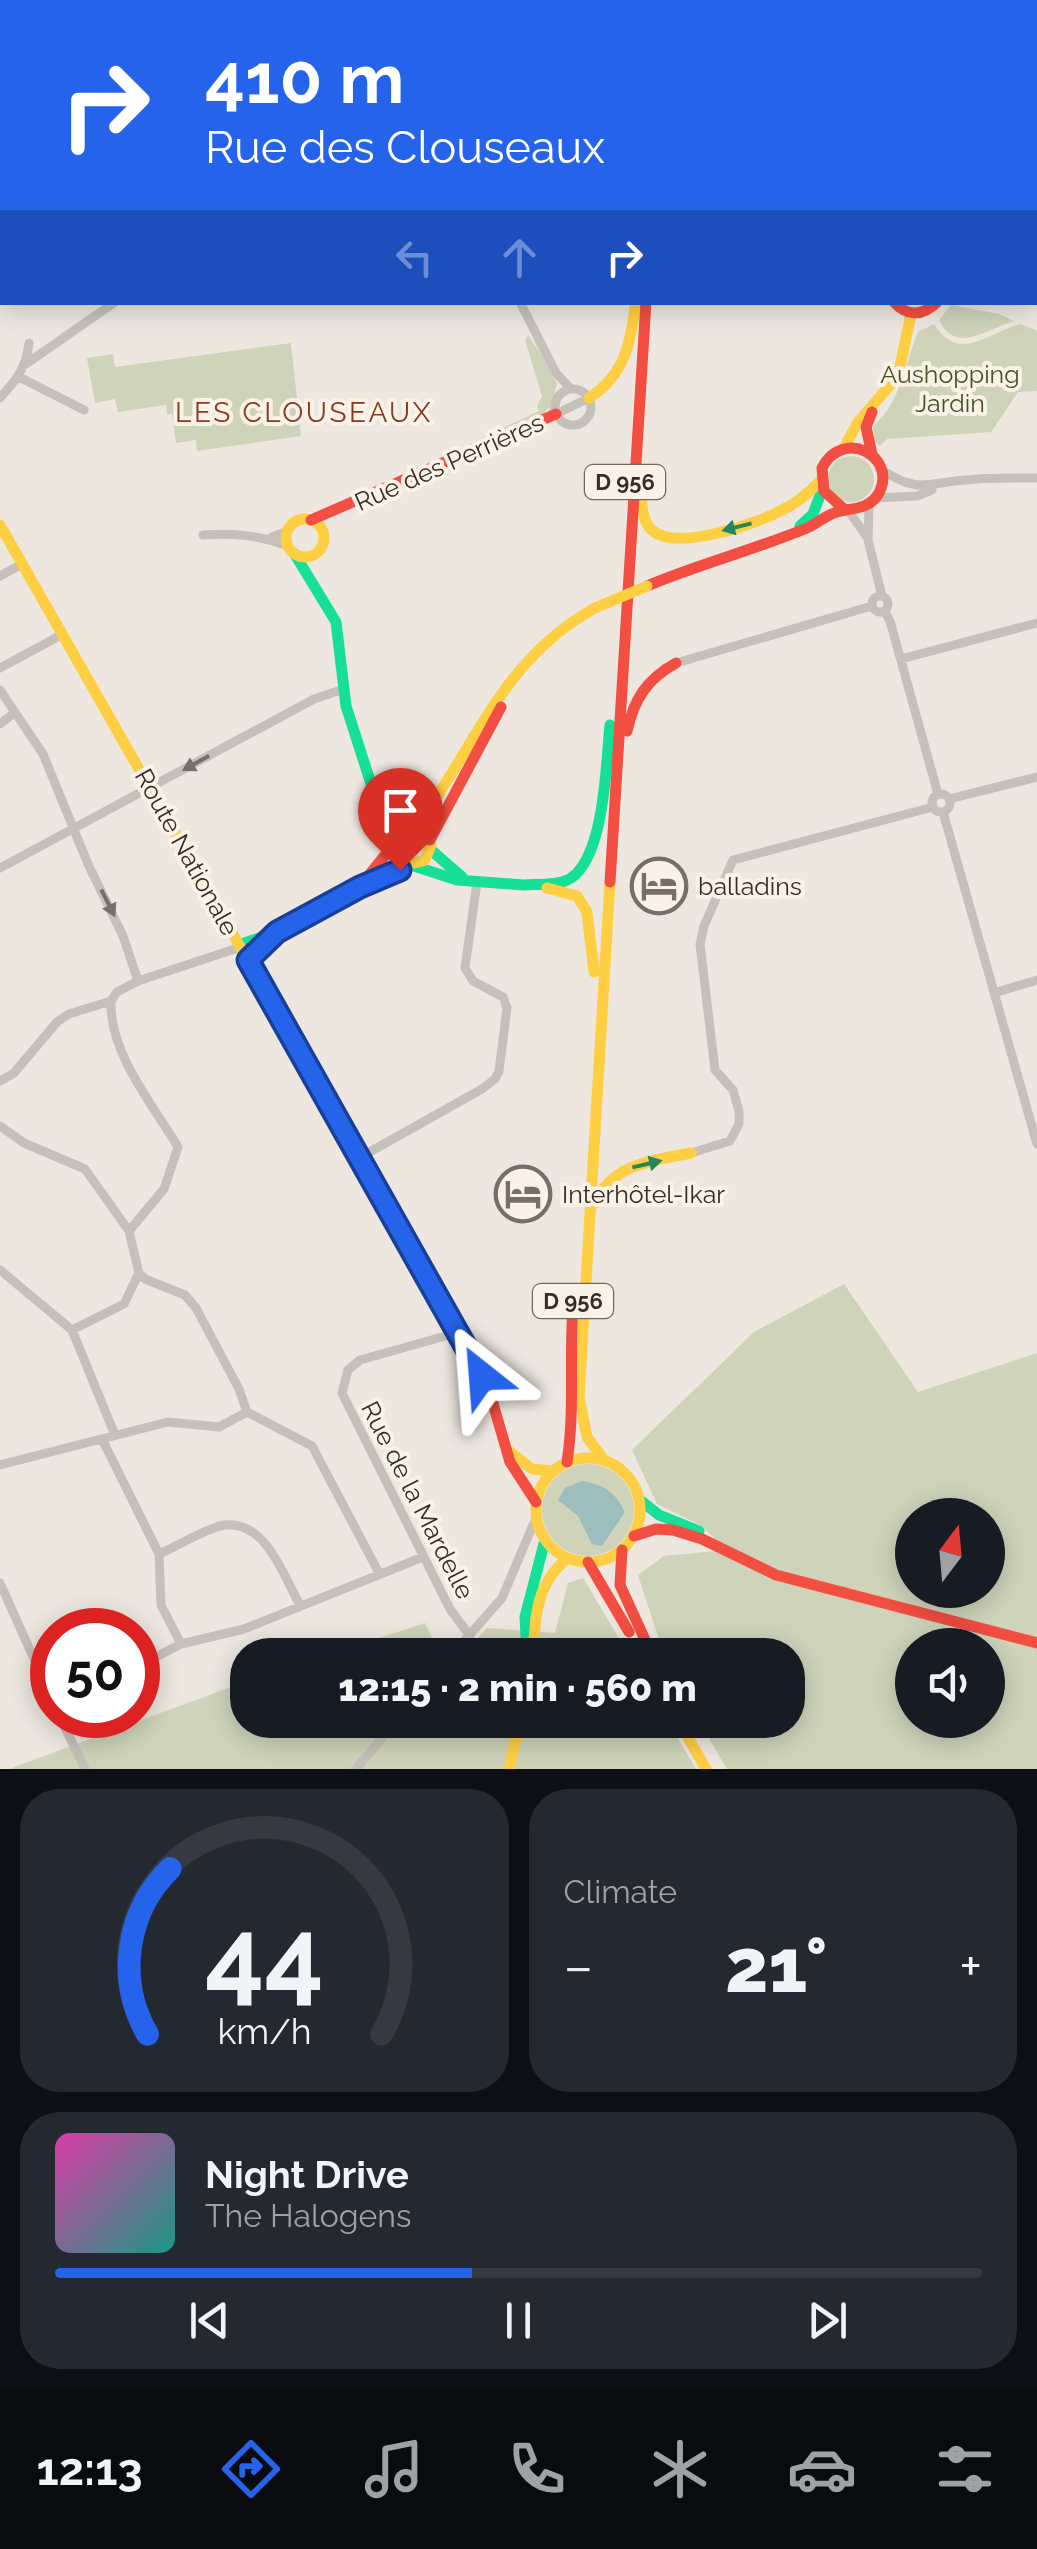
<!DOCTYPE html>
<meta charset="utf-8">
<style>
:root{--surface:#171b24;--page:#242831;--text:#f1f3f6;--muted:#9ea1a6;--line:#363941;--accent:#2563eb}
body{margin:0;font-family:Raleway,sans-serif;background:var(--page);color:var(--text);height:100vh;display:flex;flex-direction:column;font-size:38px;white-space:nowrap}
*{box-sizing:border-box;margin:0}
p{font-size:32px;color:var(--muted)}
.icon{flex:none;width:55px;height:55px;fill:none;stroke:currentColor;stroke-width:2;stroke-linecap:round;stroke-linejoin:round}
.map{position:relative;height:1769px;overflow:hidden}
.drawer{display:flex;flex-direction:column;gap:20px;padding:20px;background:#0d0f14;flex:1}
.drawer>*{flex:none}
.banner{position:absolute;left:0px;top:0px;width:1038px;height:305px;box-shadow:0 5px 25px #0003;background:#2563eb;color:#fff;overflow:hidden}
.needle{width:65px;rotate:16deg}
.fabs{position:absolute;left:895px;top:1498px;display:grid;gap:20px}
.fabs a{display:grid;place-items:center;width:110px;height:110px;border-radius:50%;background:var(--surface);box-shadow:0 5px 25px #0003;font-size:50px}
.speed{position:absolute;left:30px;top:1608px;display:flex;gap:20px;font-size:50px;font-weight:700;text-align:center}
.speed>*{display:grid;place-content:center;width:130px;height:130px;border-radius:50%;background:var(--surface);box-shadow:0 5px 25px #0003;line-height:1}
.speed .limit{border:15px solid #d22;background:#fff;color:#111}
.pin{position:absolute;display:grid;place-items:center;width:85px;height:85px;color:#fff;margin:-102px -42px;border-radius:50% 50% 50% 0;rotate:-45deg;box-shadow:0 0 10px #0007}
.pin .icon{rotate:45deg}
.me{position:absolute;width:110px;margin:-55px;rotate:332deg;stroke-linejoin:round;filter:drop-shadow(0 0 8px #0008)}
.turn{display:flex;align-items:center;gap:35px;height:210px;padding:0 40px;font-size:45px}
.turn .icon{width:130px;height:130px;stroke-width:2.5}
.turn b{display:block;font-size:70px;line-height:85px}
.lanes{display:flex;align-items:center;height:95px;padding:0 40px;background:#0003;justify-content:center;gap:50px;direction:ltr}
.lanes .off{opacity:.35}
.big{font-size:75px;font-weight:800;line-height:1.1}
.drawer .widget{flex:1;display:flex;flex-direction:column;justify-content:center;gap:15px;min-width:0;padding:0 35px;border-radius:40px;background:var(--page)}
.drawer .dial{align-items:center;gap:0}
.dial svg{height:260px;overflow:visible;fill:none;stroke:var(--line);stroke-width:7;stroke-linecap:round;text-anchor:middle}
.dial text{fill:var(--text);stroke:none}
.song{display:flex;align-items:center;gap:30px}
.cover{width:120px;height:120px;border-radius:15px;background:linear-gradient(135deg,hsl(320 70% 55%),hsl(170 70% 35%))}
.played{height:10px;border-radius:5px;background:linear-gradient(90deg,var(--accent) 45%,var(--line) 45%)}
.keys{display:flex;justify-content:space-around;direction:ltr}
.heat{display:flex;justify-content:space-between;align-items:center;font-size:55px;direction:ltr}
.drawer .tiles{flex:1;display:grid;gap:20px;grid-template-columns:1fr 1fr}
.widget:last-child{grid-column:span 2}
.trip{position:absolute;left:230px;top:1638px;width:575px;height:100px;border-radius:40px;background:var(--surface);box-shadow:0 5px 25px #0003;font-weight:800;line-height:100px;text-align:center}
.tabs{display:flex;height:160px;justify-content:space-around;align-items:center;background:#090b0e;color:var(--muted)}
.tabs .icon{width:70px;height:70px}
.tabs .current{color:var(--accent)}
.tabs b{font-size:45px;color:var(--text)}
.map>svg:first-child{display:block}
.green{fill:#ced3ba;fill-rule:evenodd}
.water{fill:#9cbebe}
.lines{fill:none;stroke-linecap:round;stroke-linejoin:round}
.street{stroke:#c6c0ba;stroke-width:9}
.fast{stroke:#16e098;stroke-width:11}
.slow{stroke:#ffcf43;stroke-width:11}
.jam{stroke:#f24e42;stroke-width:11}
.slow-bridge{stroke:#ffcf43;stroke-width:11}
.oneway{fill:#268660}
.oneway2{fill:#776f69}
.route-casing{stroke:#184099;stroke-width:25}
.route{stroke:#2563eb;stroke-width:18}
.labels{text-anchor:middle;stroke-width:8;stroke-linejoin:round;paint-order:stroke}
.shield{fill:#faf2e7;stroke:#726861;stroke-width:2.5}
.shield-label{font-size:22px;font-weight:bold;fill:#372d27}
.park-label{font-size:25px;fill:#45552b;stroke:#faf2e7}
.street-label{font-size:25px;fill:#372d27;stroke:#faf2e7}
.poi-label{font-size:25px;fill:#372d27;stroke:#faf2e7;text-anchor:start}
.neighbourhood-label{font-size:28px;letter-spacing:2.5px;fill:#873a1f;stroke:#faf2e7}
</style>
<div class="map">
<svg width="1037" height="1769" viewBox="0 0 1037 1769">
<rect width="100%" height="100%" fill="#ede7e0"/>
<path class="green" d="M951 305 999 314 1014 321C988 328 956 356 939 320Z
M934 324C959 364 987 333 1021 324L1037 331V391L1018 392 991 432 887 439 880 446 875 442 873 426C901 403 904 366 918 332Z
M528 335 539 352 532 336 557 384 550 412 544 414 549 411V407L541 417 461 448 539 411 537 406 542 396 525 340Z
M291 343 301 436 197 451 196 440 176 443 172 414H167L166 405 118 412 115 399 95 403 87 358 113 354 115 367Z
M828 479a23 23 0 1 1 46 0a23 23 0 1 1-46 0Z
M844 1284 918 1392 1037 1353V1769H727L698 1720H788V1655H664L638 1575 664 1556 726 1550 702 1526 657 1504 632 1450 754 1332ZM912 1515H988V1590H912ZM912 1645H988V1720H912Z
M542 1510a46 46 0 1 1 92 0a46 46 0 1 1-92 0Z
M583 1578 629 1655H462L487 1628 555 1633 568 1583Z
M425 1623 440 1655H327Z
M247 1681 248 1720H667L696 1769H9Z"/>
<path class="water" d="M582 1481C605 1485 615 1492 625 1512L602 1546 592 1544 578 1516 558 1500 565 1488Z"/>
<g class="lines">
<path class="street" d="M427 0 428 2
M611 0 613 2
M867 0V2
M348 2 350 0
M0 185H2
M520 302 556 373 571 389
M26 364 115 302
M19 377 84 410
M555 407a18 18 0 1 1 36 0a18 18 0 1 1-36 0Z
M0 398C17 379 26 368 29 343
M556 414 589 398
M882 470C919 494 926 483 965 480 989 477 1013 478 1037 478
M876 498 917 496 932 490
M869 505 868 540 882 596
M847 509 867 537
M203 535C234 533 259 535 288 546
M272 537 288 531
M0 576 22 564
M872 604a8 8 0 1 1 16 0a8 8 0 1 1-16 0Z
M885 612 890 621 938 794
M901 659 1037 623
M676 663 872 606
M0 668 63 634
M0 690 43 754 88 864 123 936 138 981
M0 724 14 713
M932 803a9 9 0 1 1 18 0a9 9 0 1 1-18 0Z
M949 799 1037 777
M943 812 1037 1144
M0 868 314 699 344 689
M994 993 1037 980
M111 1001C109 1053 153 1105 178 1147L164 1189 129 1231
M0 1081 14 1073 57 1022 69 1014 111 1001 117 992 138 981 241 947
M0 1126 24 1143 85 1169 129 1231 139 1273 145 1279 185 1295 196 1308 239 1389 247 1412 312 1446 379 1573
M691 1153 730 1141 739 1124V1111L733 1090 715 1070 700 944 704 926 733 860 933 807
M359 1158 482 1089 495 1079 499 1071 507 1008 503 997 473 981 465 968 477 882
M0 1270 72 1330 115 1435
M72 1330 124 1304 139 1273
M460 1332 360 1360 348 1370 342 1393 450 1609 470 1636
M102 1439 159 1554 161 1605 181 1644
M0 1465 168 1422 219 1427 247 1412
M159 1554C176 1547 206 1528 224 1525 266 1520 283 1575 300 1605
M0 1583 52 1699
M452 1655 502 1598 536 1518
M154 1658 181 1644 244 1629 423 1557
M59 1715 85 1769
M356 1769 397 1720"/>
<path class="fast" d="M800 526 813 514 822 490
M294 553 336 622 346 706 390 843
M431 850 462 877
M414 866 457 880 524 885
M524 885C538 884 559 886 571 878 605 855 606 762 610 725
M239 945 277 932
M248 960 277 932 360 887 407 866
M640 1500 659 1515 699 1531
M527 1655 525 1617 545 1540"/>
<path class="slow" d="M963 0V2
M589 398C626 374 630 343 636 302
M844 448 858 422 898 376 911 314
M641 494C642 507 642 522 653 531 677 551 757 524 782 510 797 503 809 493 820 481
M286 538a19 19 0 1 1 38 0a19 19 0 1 1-38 0Z
M0 525 283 1022
M409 826 422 829 431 845 425 860C413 865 402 864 392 855 381 827 418 825 430 807 482 730 510 655 595 608
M547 888 577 896 587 912 594 972
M596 1203C612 1163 653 1161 691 1153
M509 1451 532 1469 553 1471
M536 1510a52 52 0 1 1 104 0a52 52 0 1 1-104 0Z
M604 1460 587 1437 579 1397 610 882
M533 1655C535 1617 536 1583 568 1558
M678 1720 706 1769
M509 1769 520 1720"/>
<path class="jam" d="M666 0V2
M894 302C907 317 923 316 937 302
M872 412 866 427 872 454
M311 520 556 414
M647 586C699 564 754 550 807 528 816 524 824 517 834 513 843 509 854 510 864 506 871 503 877 498 880 491 896 455 842 428 822 468L824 491 844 509
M627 731C634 699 647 679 676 663
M430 840 501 707
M610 882 646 302
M362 884 390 849
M283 1022 471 1352 489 1390 510 1462 536 1502
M567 1462C575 1411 569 1359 573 1307
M634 1536 656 1529 673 1530 702 1539 776 1575 1037 1643
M622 1550 620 1585 652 1655
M588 1562 629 1632"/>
<path class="slow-bridge" d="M595 608 647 586"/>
</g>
<defs><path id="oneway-solid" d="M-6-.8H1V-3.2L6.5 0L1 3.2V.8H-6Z" transform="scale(2.5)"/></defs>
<g class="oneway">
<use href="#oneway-solid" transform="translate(737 527) rotate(166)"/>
<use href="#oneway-solid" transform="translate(647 1164) rotate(-13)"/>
</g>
<g class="oneway2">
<use href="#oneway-solid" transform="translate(196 763) rotate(151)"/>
<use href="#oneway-solid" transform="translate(108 903) rotate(63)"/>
</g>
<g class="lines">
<g class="route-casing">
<path id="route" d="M400 870 360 887 277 932 248 960 482 1376"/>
</g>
<use href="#route" class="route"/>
</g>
<defs>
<g id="hotel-ring" transform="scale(2.875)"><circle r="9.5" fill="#faf2e7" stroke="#776e68" stroke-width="1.5"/><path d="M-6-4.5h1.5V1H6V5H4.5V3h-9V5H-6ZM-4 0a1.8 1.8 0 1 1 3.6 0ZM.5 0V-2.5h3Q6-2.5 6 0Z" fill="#776e68"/></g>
</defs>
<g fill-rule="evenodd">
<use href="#hotel-ring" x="659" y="886"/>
<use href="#hotel-ring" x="523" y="1194"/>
</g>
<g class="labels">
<g class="shield">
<rect x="585" y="465" width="80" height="34" rx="8"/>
<rect x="533" y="1284" width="80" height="34" rx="8"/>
</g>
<g class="shield-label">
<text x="625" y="490">D 956</text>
<text x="573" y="1309">D 956</text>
</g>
<g class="park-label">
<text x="950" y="383">Aushopping<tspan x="950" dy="29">Jardin</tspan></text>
</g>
<g class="street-label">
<text transform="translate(449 462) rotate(-24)" y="9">Rue des Perrières</text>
<text transform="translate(187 852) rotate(61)" y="9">Route Nationale</text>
<text transform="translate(418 1500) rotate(63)" y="9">Rue de la Mardelle</text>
</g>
<g class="poi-label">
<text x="698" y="895">balladins</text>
<text x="562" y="1203">Interhôtel-Ikar</text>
</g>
<g class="neighbourhood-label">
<text x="304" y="422">LES CLOUSEAUX</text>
</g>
</g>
</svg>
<div class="fabs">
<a><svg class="needle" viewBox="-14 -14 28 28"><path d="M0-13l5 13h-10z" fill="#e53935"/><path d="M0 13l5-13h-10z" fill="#9ea1a6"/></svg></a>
<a><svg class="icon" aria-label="sound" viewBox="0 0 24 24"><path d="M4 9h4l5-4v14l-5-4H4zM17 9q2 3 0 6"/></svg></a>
</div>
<div class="speed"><div class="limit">50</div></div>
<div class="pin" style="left:400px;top:870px;background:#d93025"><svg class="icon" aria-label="arrive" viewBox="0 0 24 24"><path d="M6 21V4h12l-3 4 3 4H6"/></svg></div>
<svg class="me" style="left:482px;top:1376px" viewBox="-20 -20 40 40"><path d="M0-17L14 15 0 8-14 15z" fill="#2563eb" stroke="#fff" stroke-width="4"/></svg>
<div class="trip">12:15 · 2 min · 560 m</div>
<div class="banner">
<div class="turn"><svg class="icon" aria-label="right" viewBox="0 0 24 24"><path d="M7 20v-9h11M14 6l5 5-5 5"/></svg><div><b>410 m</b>Rue des Clouseaux</div></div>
<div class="lanes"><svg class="icon off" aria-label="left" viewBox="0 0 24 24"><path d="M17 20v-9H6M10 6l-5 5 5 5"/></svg><svg class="icon off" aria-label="ahead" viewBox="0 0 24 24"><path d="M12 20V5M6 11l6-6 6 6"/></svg><svg class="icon" aria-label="right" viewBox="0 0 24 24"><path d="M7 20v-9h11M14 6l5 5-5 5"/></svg></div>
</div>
</div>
<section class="drawer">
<div class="tiles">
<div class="widget dial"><svg viewBox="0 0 100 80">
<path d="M14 69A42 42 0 1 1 86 69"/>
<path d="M14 69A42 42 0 0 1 21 18" stroke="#2563eb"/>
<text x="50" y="56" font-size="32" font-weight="700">44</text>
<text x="50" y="72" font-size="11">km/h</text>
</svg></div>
<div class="widget"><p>Climate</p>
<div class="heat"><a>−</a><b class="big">21°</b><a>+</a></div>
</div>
<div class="widget">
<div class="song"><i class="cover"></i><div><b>Night Drive</b><p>The Halogens</p></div></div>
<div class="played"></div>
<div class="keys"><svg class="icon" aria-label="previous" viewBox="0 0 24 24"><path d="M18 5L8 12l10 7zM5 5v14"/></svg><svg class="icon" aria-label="pause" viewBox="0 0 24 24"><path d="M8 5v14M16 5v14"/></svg><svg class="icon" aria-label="next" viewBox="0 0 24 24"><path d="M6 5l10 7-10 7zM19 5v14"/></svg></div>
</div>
</div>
</section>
<nav class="tabs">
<b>12:13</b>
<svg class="icon current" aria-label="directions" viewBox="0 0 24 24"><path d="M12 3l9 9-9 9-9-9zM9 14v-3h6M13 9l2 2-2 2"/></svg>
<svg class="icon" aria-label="music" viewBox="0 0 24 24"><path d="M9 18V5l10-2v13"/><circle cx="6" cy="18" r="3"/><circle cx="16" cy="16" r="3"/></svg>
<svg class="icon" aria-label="phone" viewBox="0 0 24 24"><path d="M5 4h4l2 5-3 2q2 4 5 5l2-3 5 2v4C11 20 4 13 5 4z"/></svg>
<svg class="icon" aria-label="climate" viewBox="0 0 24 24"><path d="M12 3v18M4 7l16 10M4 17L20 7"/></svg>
<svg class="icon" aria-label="car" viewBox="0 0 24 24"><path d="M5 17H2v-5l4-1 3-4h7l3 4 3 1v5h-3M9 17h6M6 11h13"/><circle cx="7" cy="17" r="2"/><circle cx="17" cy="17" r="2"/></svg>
<svg class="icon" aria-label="filters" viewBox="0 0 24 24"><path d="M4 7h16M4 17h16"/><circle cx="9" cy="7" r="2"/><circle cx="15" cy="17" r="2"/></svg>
</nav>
